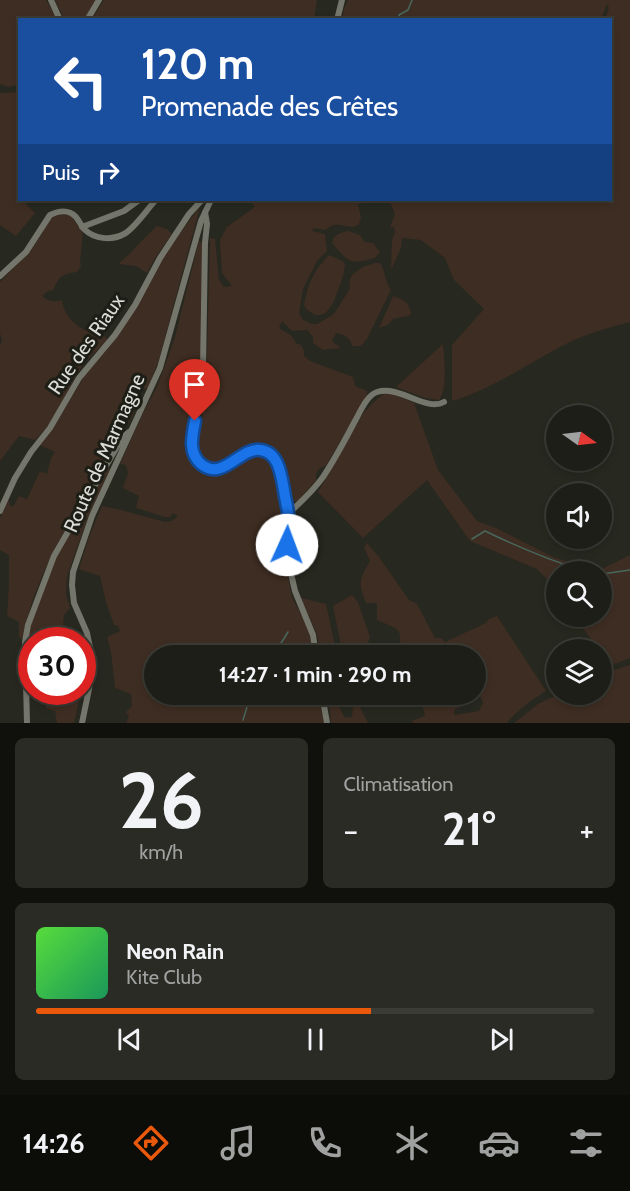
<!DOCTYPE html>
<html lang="fr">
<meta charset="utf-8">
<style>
:root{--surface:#1d1e17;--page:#2a2b24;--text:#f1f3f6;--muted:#a0a2a1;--line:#3b3c36;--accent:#ea580c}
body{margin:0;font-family:Cabin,sans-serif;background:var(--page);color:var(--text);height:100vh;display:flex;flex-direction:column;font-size:22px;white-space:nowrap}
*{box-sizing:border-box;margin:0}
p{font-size:20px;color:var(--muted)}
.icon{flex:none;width:33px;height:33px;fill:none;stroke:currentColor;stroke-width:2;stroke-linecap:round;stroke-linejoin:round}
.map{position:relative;height:723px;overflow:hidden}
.sheet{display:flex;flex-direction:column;gap:15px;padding:15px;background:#10100d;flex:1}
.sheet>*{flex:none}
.guide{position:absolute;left:18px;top:18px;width:594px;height:183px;border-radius:0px;box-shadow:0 3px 9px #0003,0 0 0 2px var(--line);background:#1a4fa0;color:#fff;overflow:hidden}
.needle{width:39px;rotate:104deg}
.buttons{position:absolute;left:546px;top:405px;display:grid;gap:12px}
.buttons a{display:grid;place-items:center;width:66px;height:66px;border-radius:50%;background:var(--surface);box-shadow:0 3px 9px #0003,0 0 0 2px var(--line);font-size:30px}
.speed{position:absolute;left:18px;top:627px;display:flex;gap:12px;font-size:30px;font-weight:700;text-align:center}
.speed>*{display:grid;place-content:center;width:78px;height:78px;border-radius:50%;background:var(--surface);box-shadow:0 3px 9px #0003,0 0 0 2px var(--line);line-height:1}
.speed .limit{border:9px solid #d22;background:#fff;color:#111}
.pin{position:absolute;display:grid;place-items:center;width:51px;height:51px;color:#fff;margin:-62px -26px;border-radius:50% 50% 50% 0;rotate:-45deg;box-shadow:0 0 6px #0007}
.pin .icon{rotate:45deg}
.me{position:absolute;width:66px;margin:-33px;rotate:2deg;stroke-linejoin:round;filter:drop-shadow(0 0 4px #0008)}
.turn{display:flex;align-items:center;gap:21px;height:126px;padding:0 24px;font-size:27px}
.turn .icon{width:78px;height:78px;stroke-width:2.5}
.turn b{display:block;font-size:42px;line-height:51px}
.then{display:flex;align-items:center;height:57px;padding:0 24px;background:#0003;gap:12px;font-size:22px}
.big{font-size:45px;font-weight:700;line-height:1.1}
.sheet .tile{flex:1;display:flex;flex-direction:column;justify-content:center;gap:9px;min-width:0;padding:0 21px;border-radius:9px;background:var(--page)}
.sheet .dial{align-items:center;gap:0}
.dial b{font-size:78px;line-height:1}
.song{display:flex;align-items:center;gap:18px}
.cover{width:72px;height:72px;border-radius:9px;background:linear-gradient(135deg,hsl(110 70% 55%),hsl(150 70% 35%))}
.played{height:6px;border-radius:3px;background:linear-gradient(90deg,var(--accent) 60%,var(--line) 60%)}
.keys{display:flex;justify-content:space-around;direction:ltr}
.heat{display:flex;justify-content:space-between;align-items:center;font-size:33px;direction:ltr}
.sheet .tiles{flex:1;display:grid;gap:15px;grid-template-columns:1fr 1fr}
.tile:last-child{grid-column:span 2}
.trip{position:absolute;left:144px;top:645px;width:342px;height:60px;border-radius:30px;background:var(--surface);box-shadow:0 3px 9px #0003,0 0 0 2px var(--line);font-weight:700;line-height:60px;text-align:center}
.dock{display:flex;height:96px;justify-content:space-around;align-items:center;background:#0c0c09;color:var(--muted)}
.dock .icon{width:42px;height:42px}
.dock .selected{color:var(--accent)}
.dock b{font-size:27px;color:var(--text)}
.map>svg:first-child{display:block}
.green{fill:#3e2d22}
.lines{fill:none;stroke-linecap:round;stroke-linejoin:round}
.stream{stroke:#48685d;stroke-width:1.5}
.minor{stroke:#74756b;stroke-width:6}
.route-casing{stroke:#114b97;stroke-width:15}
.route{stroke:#1a73e8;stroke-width:10}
.labels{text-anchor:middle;stroke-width:6;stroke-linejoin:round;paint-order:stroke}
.street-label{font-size:20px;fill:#dbdcd6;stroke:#1d1e16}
</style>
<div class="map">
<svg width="630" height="723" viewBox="0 0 630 723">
<rect width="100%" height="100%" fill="#27281f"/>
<path class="green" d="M0 0H46L57 19 20 20 19 85 8 87 0 84Z
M55 0H97L84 20 64 19Z
M104 0H317L314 19 91 20Z
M348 0H630V322C607 328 585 334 564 345 527 364 492 389 452 401V345L484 309 454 280 445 258 421 240 402 238 401 248 391 270 392 240 395 232 394 227H390L395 214 391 204 379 200 358 204 361 217 359 224 354 227C340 226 337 221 325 230L314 228 312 231 325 234 327 251 317 261 303 289 299 313 303 320 312 324H317L334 314 349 290 350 279 353 274 363 267 375 263H380C386 272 384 280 391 290L367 339 361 346H352C351 338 344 334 336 333L332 341 341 348 323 350 313 343V337L307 330 292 331 282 321 279 328 292 336 296 343 301 345 304 351V356L310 361 353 377 355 386 367 391V395L326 466C317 469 316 471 316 480L297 502 293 500 289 479 277 451 256 444 227 460 217 464 207 462 199 451 198 441 206 395 210 238 215 239 219 280 224 287 232 286 222 273 220 240 227 227 255 207 249 200H610V20L605 19 609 8 607 4 601 19H342L344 9Z
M19 92 20 200H28L26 204 35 213 16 236 0 225V93Z
M200 207 159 360 148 388 136 391 125 401 126 408 135 412 55 548C41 577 27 609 23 640L19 637V622L7 616 9 585V555L0 550V518L8 499 10 505 13 507 19 496 27 499 40 471 47 474 51 458 55 452 40 445 54 427 88 370 107 350 125 325 160 262 180 233Z
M60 214 71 216 83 233 80 261 81 266 77 272C61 274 60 276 53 290L48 291 44 294 43 297C50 302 55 302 62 300 63 313 74 325 85 330L95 326 108 340 84 363 73 381 58 411 49 425 35 440 19 436 0 461V346L2 341 0 333V282L30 252 42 234 48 221 51 218Z
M157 226 167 229 172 234 155 258 147 273 136 266 120 264 119 263C134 251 143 238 157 226Z
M348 231 360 235 365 242 373 243 380 252 375 258C350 265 349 263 332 243L334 237 340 233Z
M199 241 203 243C202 284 203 325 200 366 199 381 195 397 193 412 191 426 183 448 193 460 211 482 231 466 250 455 258 453 264 455 272 458L278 472 285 505 276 523H280L283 524 285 562 292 598 304 619 310 635 313 655 154 656V694L319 695 324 723H126L129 717 126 712 132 706 131 694 115 688 111 652 107 637 120 631 118 626 114 625 106 602 100 576 79 569 89 537 102 506 121 510 165 522 172 521 178 516 173 513 170 517H165L136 508 139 496 123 488 128 473 126 465 120 464 142 415 157 387 166 363 175 337Z
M329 255 343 261 345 264C344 276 340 285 336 296 332 307 323 322 310 312 308 311 305 308 304 305 304 303 306 297 306 296 309 280 317 267 329 255Z
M393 296C404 300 410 302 411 315L393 319 388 325 379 328Z
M443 344C444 359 448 388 439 400L425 398 396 387Z
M392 393 414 403 438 470 477 521 496 528 553 557 595 571 556 572V590L552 584 537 569 470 541 427 480 363 538 318 492 364 412 375 401 384 394Z
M108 467 110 470 88 517 67 576 66 594 70 608 64 615 62 640H32L31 650H27L26 643 33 616 56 556Z
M367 543 379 557 409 600 417 604 435 638H441L445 642 486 623 489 619 497 616 546 691C531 700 518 710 507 723H413L412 721 425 716 420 695H462H460L461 707 455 709 454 715 479 711 483 703 481 698 476 692V656L400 655C400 627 404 632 377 620V603H366C358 583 359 580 370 561L364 547Z
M630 555V658L609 666 602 655V650L598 649 575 617 602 616V572L598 571Z
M352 595 358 602 370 637 364 655H343L333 606Z
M301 598 326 604 337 655H321L317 634Z
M630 665V723H514L538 704 557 695 602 694V674Z
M50 692H81L74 723H57L55 711 46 708Z
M328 695H333L345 718 352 717 353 706 359 705 368 723H331Z"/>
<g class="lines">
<path class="stream" d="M400 20 399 15 408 10 412 0
M472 539 485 531C518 547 552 561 587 572
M602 574 630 570
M273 656 288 632
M243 720 251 694"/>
<path class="minor" d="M51 0 60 20
M87 20 99 0
M337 20 342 0
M205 212 207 224 205 243 203 368 192 435C192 446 192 454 199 462 217 482 240 452 260 450L272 456 280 472 288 514 287 545 289 565 295 591 313 635 316 656
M82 227 124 211 139 200
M0 276 26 252 50 215C58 211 69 209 76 217 79 221 81 225 84 229 94 239 111 241 124 234 135 228 147 209 156 200
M0 511 15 478 31 452 50 428 79 378 115 335 135 305 160 258 189 214 201 201 204 200
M288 514C300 503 313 491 323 477 335 459 345 440 355 421 360 412 367 395 377 392 400 385 426 412 444 402
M322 694 327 723
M27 723 25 642 28 625 54 556 122 438 129 432
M82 723 89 689 92 657 87 633 74 603 72 585 73 572 92 516 160 368 201 221 211 200"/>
</g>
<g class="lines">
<g class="route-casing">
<path id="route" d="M195 421C192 436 188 453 201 464 223 482 240 447 260 450 279 452 281 475 284 490 285 498 287 505 288 513 289 523 287 534 287 545"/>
</g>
<use href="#route" class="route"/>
</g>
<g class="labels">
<g class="street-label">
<text transform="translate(86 344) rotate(-55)" y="7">Rue des Riaux</text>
<text transform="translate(104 453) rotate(-66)" y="7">Route de Marmagne</text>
</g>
</g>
</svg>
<div class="buttons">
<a><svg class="needle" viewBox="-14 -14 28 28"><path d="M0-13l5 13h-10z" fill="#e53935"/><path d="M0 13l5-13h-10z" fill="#a0a2a1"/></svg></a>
<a><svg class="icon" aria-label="sound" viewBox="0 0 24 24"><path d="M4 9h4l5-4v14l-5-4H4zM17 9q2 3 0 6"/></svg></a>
<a><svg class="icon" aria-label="search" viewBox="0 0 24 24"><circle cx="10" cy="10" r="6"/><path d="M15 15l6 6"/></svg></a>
<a><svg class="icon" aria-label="layers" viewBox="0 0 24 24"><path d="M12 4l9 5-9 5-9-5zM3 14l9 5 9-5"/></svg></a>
</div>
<div class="speed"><div class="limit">30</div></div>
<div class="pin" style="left:195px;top:421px;background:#d93025"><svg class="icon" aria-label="arrive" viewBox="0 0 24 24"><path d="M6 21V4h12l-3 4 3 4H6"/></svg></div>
<svg class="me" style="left:287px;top:545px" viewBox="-20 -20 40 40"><circle r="19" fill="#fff"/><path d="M0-13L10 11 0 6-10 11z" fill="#1a73e8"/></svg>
<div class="trip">14:27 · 1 min · 290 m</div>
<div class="guide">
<div class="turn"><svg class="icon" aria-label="left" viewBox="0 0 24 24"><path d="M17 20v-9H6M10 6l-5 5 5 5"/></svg><div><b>120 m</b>Promenade des Crêtes</div></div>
<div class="then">Puis<svg class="icon" aria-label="right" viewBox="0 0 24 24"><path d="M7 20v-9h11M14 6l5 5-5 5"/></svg></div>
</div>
</div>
<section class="sheet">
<div class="tiles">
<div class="tile dial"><b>26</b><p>km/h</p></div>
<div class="tile"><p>Climatisation</p>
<div class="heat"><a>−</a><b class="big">21°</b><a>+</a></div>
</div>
<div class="tile">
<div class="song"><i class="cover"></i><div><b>Neon Rain</b><p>Kite Club</p></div></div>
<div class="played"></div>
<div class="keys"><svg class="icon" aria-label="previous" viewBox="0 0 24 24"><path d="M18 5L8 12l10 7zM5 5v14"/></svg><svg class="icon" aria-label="pause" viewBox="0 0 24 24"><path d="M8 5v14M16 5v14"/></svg><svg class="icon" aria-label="next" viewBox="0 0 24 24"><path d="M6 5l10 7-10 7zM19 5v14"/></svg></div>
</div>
</div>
</section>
<nav class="dock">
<b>14:26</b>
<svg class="icon selected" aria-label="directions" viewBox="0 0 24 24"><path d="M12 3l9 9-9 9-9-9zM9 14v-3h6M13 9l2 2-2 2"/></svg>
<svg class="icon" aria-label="music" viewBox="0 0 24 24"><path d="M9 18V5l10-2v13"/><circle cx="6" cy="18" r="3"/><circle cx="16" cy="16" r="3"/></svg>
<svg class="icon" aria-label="phone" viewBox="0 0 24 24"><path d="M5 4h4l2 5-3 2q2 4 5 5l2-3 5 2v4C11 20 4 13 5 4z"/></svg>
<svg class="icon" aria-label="climate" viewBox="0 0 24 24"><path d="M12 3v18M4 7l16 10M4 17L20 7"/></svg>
<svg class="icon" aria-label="car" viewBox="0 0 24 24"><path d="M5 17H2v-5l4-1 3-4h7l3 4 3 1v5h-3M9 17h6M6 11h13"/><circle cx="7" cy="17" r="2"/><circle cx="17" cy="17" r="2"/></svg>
<svg class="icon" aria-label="filters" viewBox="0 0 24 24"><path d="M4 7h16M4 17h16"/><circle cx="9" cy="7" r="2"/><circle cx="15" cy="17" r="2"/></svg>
</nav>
